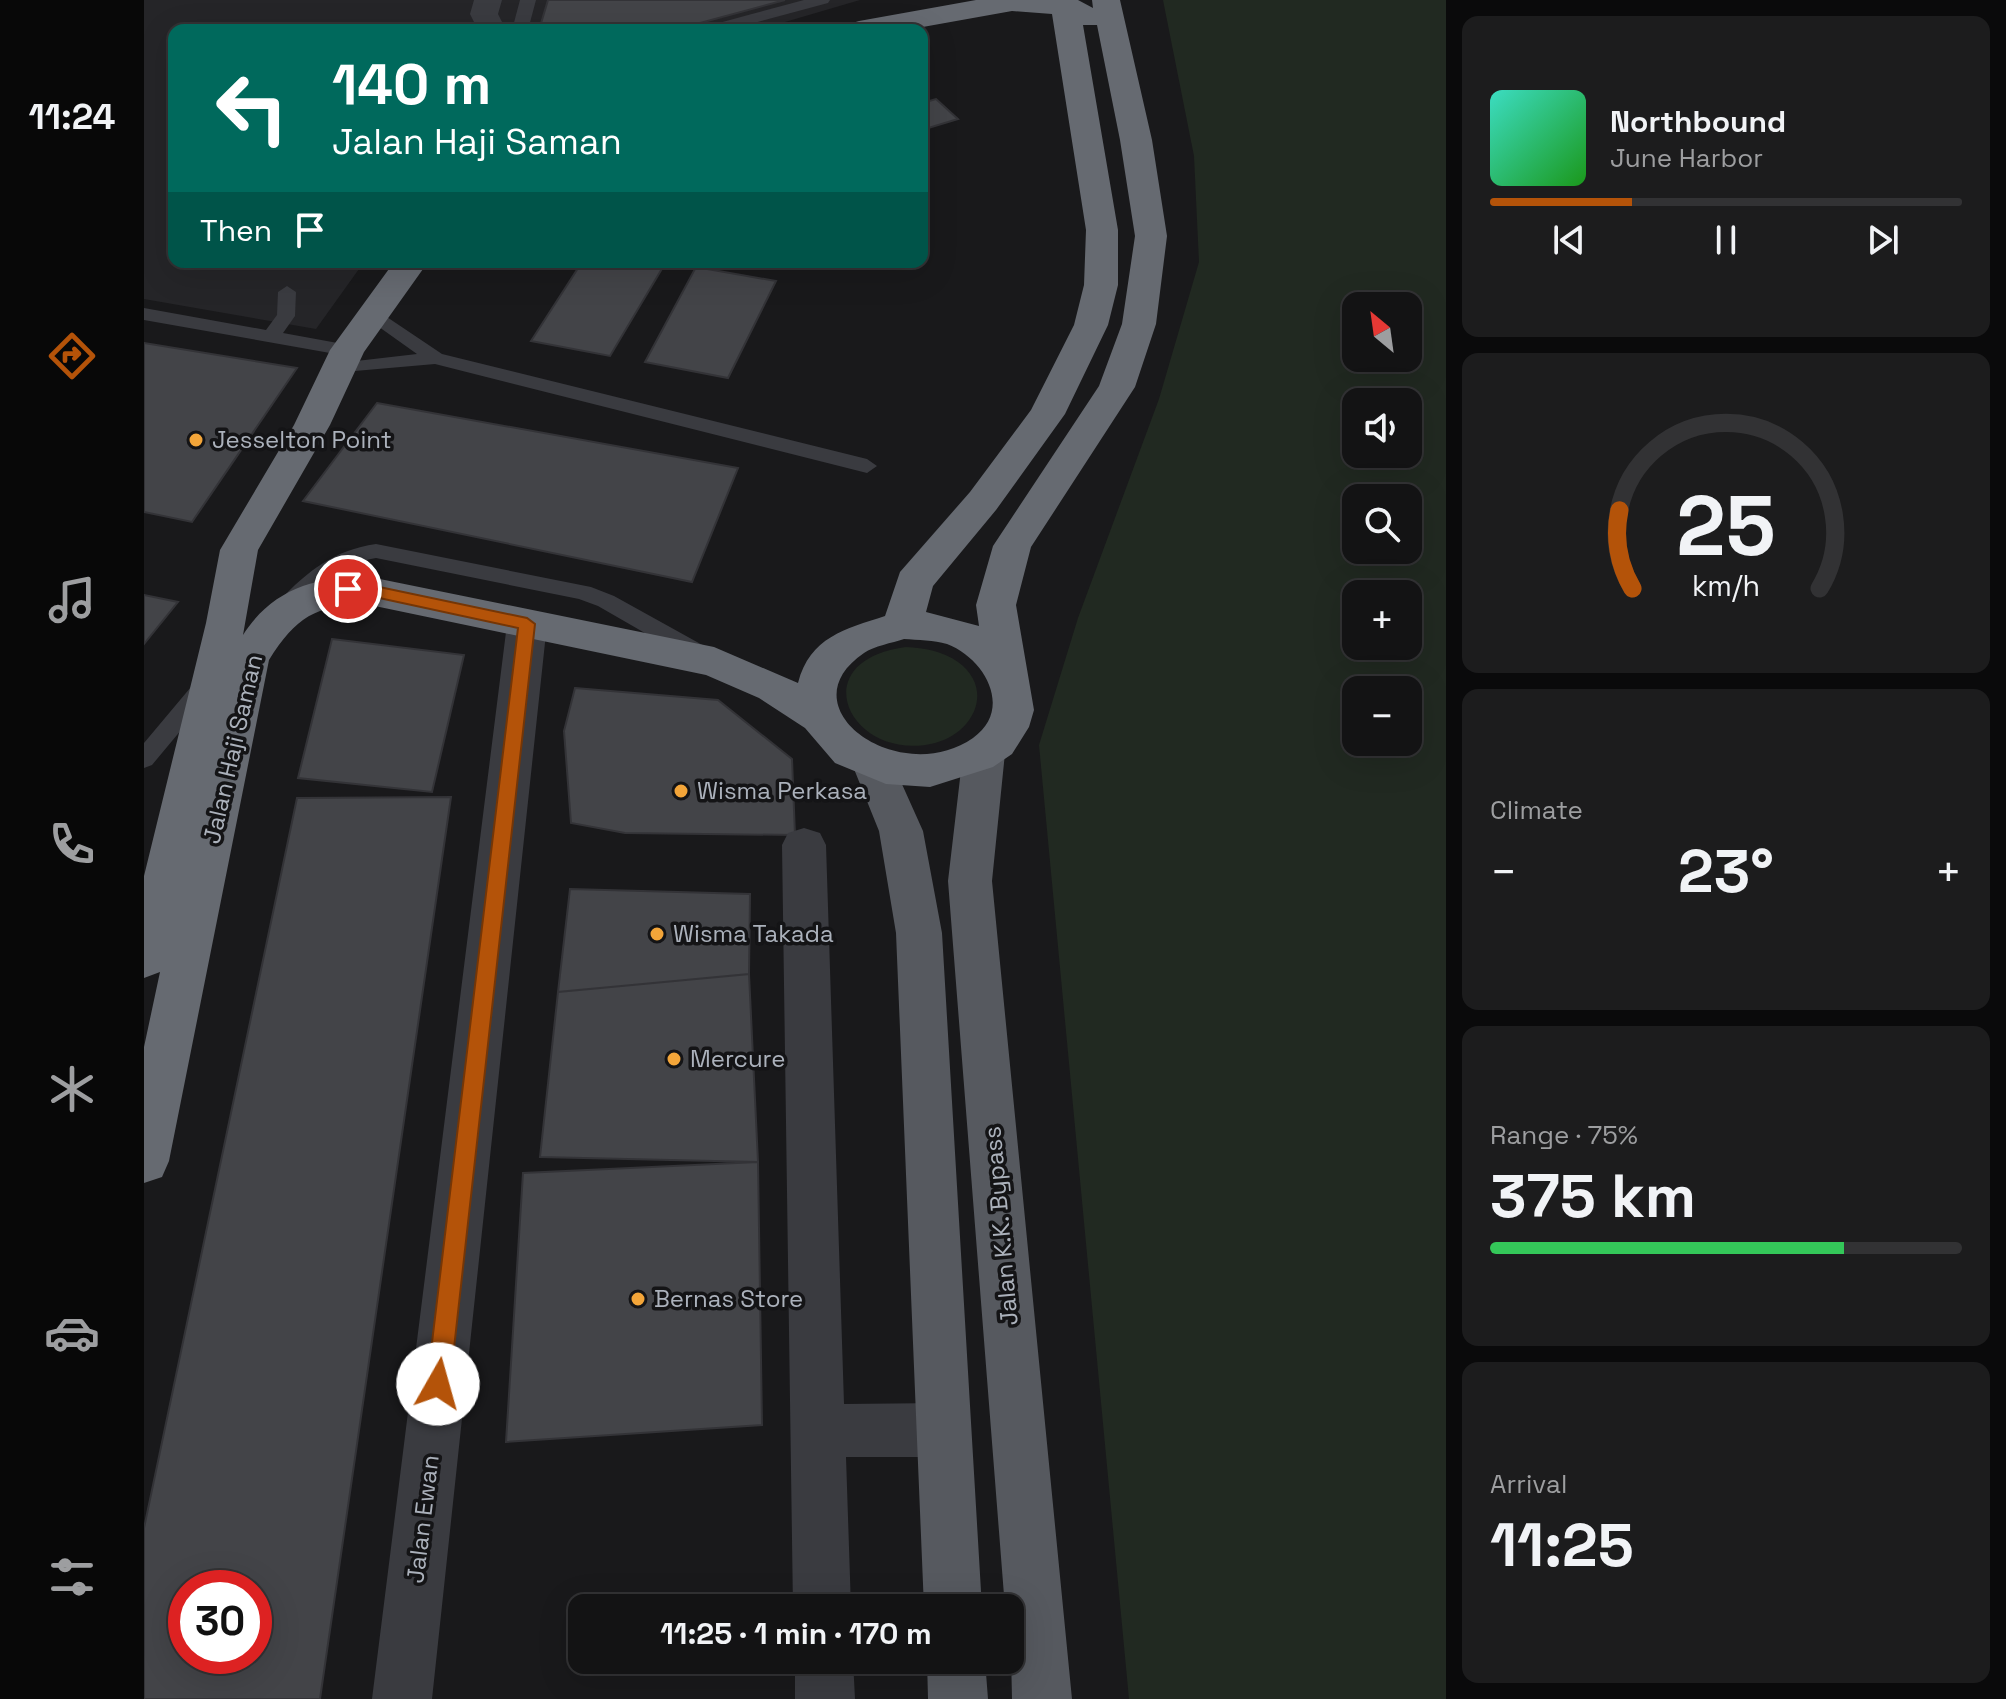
<!DOCTYPE html>
<meta charset="utf-8">
<style>
:root{--surface:#131314;--page:#1c1c1d;--text:#f1f3f6;--muted:#9d9ea0;--line:#323234;--accent:#b45309}
body{margin:0;font-family:"Space Grotesk",sans-serif;background:var(--page);color:var(--text);height:100vh;display:flex;flex-direction:column;font-size:30px;white-space:nowrap}
*{box-sizing:border-box;margin:0}
p{font-size:26px;color:var(--muted)}
.icon{flex:none;width:44px;height:44px;fill:none;stroke:currentColor;stroke-width:2;stroke-linecap:round;stroke-linejoin:round}
.map{position:relative;flex:1;overflow:hidden}
.drawer{display:flex;flex-direction:column;gap:16px;padding:16px;background:#0a0a0b;width:560px}
.drawer>*{flex:none}
.banner{position:absolute;left:24px;top:24px;width:760px;height:244px;border-radius:16px;box-shadow:0 8px 32px #0002,0 0 0 2px var(--line);background:#00695c;color:#fff;overflow:hidden}
.needle{width:52px;rotate:331deg}
.buttons{position:absolute;left:1198px;top:292px;display:grid;gap:16px}
.buttons a{display:grid;place-items:center;width:80px;height:80px;border-radius:16px;background:var(--surface);box-shadow:0 8px 32px #0002,0 0 0 2px var(--line);font-size:40px}
.speed{position:absolute;left:24px;top:1570px;display:flex;gap:16px;font-size:40px;font-weight:700;text-align:center}
.speed>*{display:grid;place-content:center;width:104px;height:104px;border-radius:50%;background:var(--surface);box-shadow:0 8px 32px #0002,0 0 0 2px var(--line);line-height:1}
.speed .limit{border:12px solid #d22;background:#fff;color:#111}
.pin{position:absolute;display:grid;place-items:center;width:68px;height:68px;color:#fff;margin:-34px;border:4px solid #fff;border-radius:50%;box-shadow:0 2px 8px #0007}
.me{position:absolute;width:88px;margin:-44px;rotate:7deg;stroke-linejoin:round;filter:drop-shadow(0 0 6px #0008)}
.turn{display:flex;align-items:center;gap:28px;height:168px;padding:0 32px;font-size:36px}
.turn .icon{width:104px;height:104px;stroke-width:2.5}
.turn b{display:block;font-size:56px;line-height:68px}
.then{display:flex;align-items:center;height:76px;padding:0 32px;background:#0003;gap:16px;font-size:30px}
.big{font-size:60px;font-weight:700;line-height:1.1}
.drawer .tile{flex:1;display:flex;flex-direction:column;justify-content:center;gap:12px;min-width:0;padding:0 28px;border-radius:16px;background:var(--page)}
.drawer .dial{align-items:center;gap:0}
.dial svg{height:208px;overflow:visible;fill:none;stroke:var(--line);stroke-width:7;stroke-linecap:round;text-anchor:middle}
.dial text{fill:var(--text);stroke:none}
.song{display:flex;align-items:center;gap:24px}
.cover{width:96px;height:96px;border-radius:12px;background:linear-gradient(135deg,hsl(170 70% 55%),hsl(120 70% 35%))}
.played{height:8px;border-radius:4px;background:linear-gradient(90deg,var(--accent) 30%,var(--line) 30%)}
.keys{display:flex;justify-content:space-around;direction:ltr}
.heat{display:flex;justify-content:space-between;align-items:center;font-size:44px;direction:ltr}
.charge{height:12px;border-radius:6px;background:linear-gradient(90deg,#34c759 75%,var(--line) 0)}
.trip{position:absolute;left:424px;top:1594px;width:456px;height:80px;border-radius:16px;background:var(--surface);box-shadow:0 8px 32px #0002,0 0 0 2px var(--line);font-weight:700;line-height:80px;text-align:center}
main{display:flex;flex:1;min-height:0}
.tab-bar{display:flex;flex-direction:column;width:144px;justify-content:space-around;align-items:center;background:#080808;color:var(--muted)}
.tab-bar .icon{width:56px;height:56px}
.tab-bar .on{color:var(--accent)}
.tab-bar b{font-size:36px;color:var(--text)}
.map>svg:first-child{display:block}
.built{fill:#252528}
.green{fill:#212921;fill-rule:evenodd}
.building{fill:#434448;stroke:#333337;stroke-width:2;fill-rule:evenodd}
.lines{fill:none;stroke-linecap:round;stroke-linejoin:round}
.lane{fill:#3a3b40;fill-rule:evenodd}
.street{fill:#3a3b40;fill-rule:evenodd}
.primary{fill:#56595f;fill-rule:evenodd}
.highway{fill:#666a71;fill-rule:evenodd}
.route{fill:#b45309;stroke:#753606;stroke-width:2}
.poi-dot{fill:#f3a539;stroke:#141416;stroke-width:3}
.labels{text-anchor:middle;stroke-width:7;stroke-linejoin:round;paint-order:stroke}
.poi-label{font-size:24px;fill:#abb1bb;stroke:#141416;text-anchor:start}
.street-label{font-size:24px;fill:#abb1bb;stroke:#141416}
</style>
<main>
<nav class="tab-bar">
<b>11:24</b>
<svg class="icon on" aria-label="directions" viewBox="0 0 24 24"><path d="M12 3l9 9-9 9-9-9zM9 14v-3h6M13 9l2 2-2 2"/></svg>
<svg class="icon" aria-label="music" viewBox="0 0 24 24"><path d="M9 18V5l10-2v13"/><circle cx="6" cy="18" r="3"/><circle cx="16" cy="16" r="3"/></svg>
<svg class="icon" aria-label="phone" viewBox="0 0 24 24"><path d="M5 4h4l2 5-3 2q2 4 5 5l2-3 5 2v4C11 20 4 13 5 4z"/></svg>
<svg class="icon" aria-label="climate" viewBox="0 0 24 24"><path d="M12 3v18M4 7l16 10M4 17L20 7"/></svg>
<svg class="icon" aria-label="car" viewBox="0 0 24 24"><path d="M5 17H2v-5l4-1 3-4h7l3 4 3 1v5h-3M9 17h6M6 11h13"/><circle cx="7" cy="17" r="2"/><circle cx="17" cy="17" r="2"/></svg>
<svg class="icon" aria-label="filters" viewBox="0 0 24 24"><path d="M4 7h16M4 17h16"/><circle cx="9" cy="7" r="2"/><circle cx="15" cy="17" r="2"/></svg>
</nav>
<div class="map">
<svg width="1302" height="1699" viewBox="0 0 1302 1699">
<rect width="100%" height="100%" fill="#19191b"/>
<path class="built" d="M0 0H716L614 30H30V262H220L172 329 0 299Z"/>
<path class="green" d="M1019 0H1302V1699H985L895 745 934 618 1015 399 1055 262 1050 156ZM1212 306H1264V358H1212ZM1212 402H1264V454H1212ZM1212 498H1264V550H1212ZM1212 594H1264V646H1212ZM1212 690H1264V742H1212Z
M762 647C780 648 799 651 814 662 851 689 830 733 791 743 707 764 656 661 762 647Z"/>
<path class="building" d="M404 0H641L530 30H395Z
M792 99 814 119 778 130V103Z
M438 262H522L466 356 387 341Z
M552 267 632 281 584 378 501 362Z
M0 343 153 368 48 522 0 512Z
M233 403 594 468 548 582 159 501Z
M0 595 34 602 0 644Z
M188 639 320 655 288 792 154 778Z
M431 688 574 700 648 759 651 835 481 833 427 823 420 731Z
M307 797 176 1699H0V1528L153 798ZM42 1588H110V1656H42Z
M426 889 606 894 605 974 414 992Z
M605 974 614 1162 396 1157 414 992Z
M614 1162 618 1425 362 1442 379 1173Z"/>
<g class="lines">
<path class="lane" d="M376 0H392L384 30H368Z
M660 0H686L684 3 584 30H558L560 27Z
M143 286 152 292 151 316 139 333 210 346 213 350 210 354 203 356 0 320V308L122 330 133 315 134 292Z
M228 307 298 354 723 459 733 466 723 473 291 364 188 373 185 369 195 363 273 354 221 317 219 313 221 309Z
M232 544 447 587 470 596 562 647 565 653 562 659H546L454 606 435 599 232 558C197 564 174 587 151 611H135L132 606 135 601C164 571 190 550 232 544Z
M60 679 68 681 71 687 68 693 8 765 0 768V743L52 681Z"/>
<path class="street" d="M330 0H358L354 14 358 22V30H328L330 22 326 14Z
M383 610 397 614 403 624 288 1699H228L363 624 369 614Z
M660 828 676 833 682 845 700 1404 800 1403 819 1411 827 1430 819 1449 800 1457H702L707 1608H649L638 845 644 833Z
M651 1660H709L711 1699H651Z"/>
<path class="primary" d="M840 737 855 742 861 753 848 881 928 1699H868L866 1608H861L804 881 819 753 825 742Z
M729 748 744 753 779 831 798 933 838 1608H780L752 933 735 831 708 764 714 753Z
M783 1660H841L844 1699H784Z"/>
<path class="highway" d="M832 0H934L949 8 948 0H976L1008 140 1023 236 1012 324 991 387 887 547 872 605 890 710 885 727 868 754 849 767 786 787 742 784 691 763 661 728 615 698 562 675 226 605C174 604 153 615 125 660L25 1161 18 1177 0 1183V1047L16 972 0 978V876L62 623 76 550 150 425 186 350 250 262H284L220 352 186 425 114 550 99 635C129 588 173 576 226 577L570 647 654 683C666 637 701 629 741 616L756 572 826 492 887 410 930 325 940 285 942 230 908 14 868 11 762 30H700L705 24 715 21ZM939 25H953L976 140 991 236 978 324 955 386 849 546 832 605 835 626 782 612 789 586 852 510 921 414 964 325 974 285V230ZM760 639C774 640 790 640 803 644 842 659 869 710 829 738 756 789 639 708 720 653 730 646 748 643 760 639Z"/>
</g>
<path class="route" d="M204 584 226 585 383 618 391 624 306 1384 302 1391 294 1394 287 1391 283 1384 374 628 226 596 198 593 196 589Z"/>
<g class="poi-dot">
<circle cx="52" cy="440" r="8"/>
<circle cx="537" cy="791" r="8"/>
<circle cx="513" cy="934" r="8"/>
<circle cx="530" cy="1059" r="8"/>
<circle cx="494" cy="1299" r="8"/>
</g>
<g class="labels">
<g class="poi-label">
<text x="68" y="448">Jesselton Point</text>
<text x="553" y="799">Wisma Perkasa</text>
<text x="529" y="942">Wisma Takada</text>
<text x="546" y="1067">Mercure</text>
<text x="510" y="1307">Bernas Store</text>
</g>
<g class="street-label">
<text transform="translate(89 749) rotate(-77)" y="8">Jalan Haji Saman</text>
<text transform="translate(857 1226) rotate(-95)" y="8">Jalan K.K. Bypass</text>
<text transform="translate(279 1519) rotate(-83)" y="8">Jalan Ewan</text>
</g>
</g>
</svg>
<div class="buttons">
<a><svg class="needle" viewBox="-14 -14 28 28"><path d="M0-13l5 13h-10z" fill="#e53935"/><path d="M0 13l5-13h-10z" fill="#9d9ea0"/></svg></a>
<a><svg class="icon" aria-label="sound" viewBox="0 0 24 24"><path d="M4 9h4l5-4v14l-5-4H4zM17 9q2 3 0 6"/></svg></a>
<a><svg class="icon" aria-label="search" viewBox="0 0 24 24"><circle cx="10" cy="10" r="6"/><path d="M15 15l6 6"/></svg></a>
<a>+</a>
<a>−</a>
</div>
<div class="speed"><div class="limit">30</div></div>
<div class="pin" style="left:204px;top:589px;background:#d93025"><svg class="icon" aria-label="arrive" viewBox="0 0 24 24"><path d="M6 21V4h12l-3 4 3 4H6"/></svg></div>
<svg class="me" style="left:294px;top:1384px" viewBox="-20 -20 40 40"><circle r="19" fill="#fff"/><path d="M0-13L10 11 0 6-10 11z" fill="#b45309"/></svg>
<div class="trip">11:25 · 1 min · 170 m</div>
<div class="banner">
<div class="turn"><svg class="icon" aria-label="left" viewBox="0 0 24 24"><path d="M17 20v-9H6M10 6l-5 5 5 5"/></svg><div><b>140 m</b>Jalan Haji Saman</div></div>
<div class="then">Then<svg class="icon" aria-label="arrive" viewBox="0 0 24 24"><path d="M6 21V4h12l-3 4 3 4H6"/></svg></div>
</div>
</div>
<section class="drawer">
<div class="tile">
<div class="song"><i class="cover"></i><div><b>Northbound</b><p>June Harbor</p></div></div>
<div class="played"></div>
<div class="keys"><svg class="icon" aria-label="previous" viewBox="0 0 24 24"><path d="M18 5L8 12l10 7zM5 5v14"/></svg><svg class="icon" aria-label="pause" viewBox="0 0 24 24"><path d="M8 5v14M16 5v14"/></svg><svg class="icon" aria-label="next" viewBox="0 0 24 24"><path d="M6 5l10 7-10 7zM19 5v14"/></svg></div>
</div>
<div class="tile dial"><svg viewBox="0 0 100 80">
<path d="M14 69A42 42 0 1 1 86 69"/>
<path d="M14 69A42 42 0 0 1 9 39" stroke="#b45309"/>
<text x="50" y="56" font-size="32" font-weight="700">25</text>
<text x="50" y="72" font-size="11">km/h</text>
</svg></div>
<div class="tile"><p>Climate</p>
<div class="heat"><a>−</a><b class="big">23°</b><a>+</a></div>
</div>
<div class="tile"><p>Range · 75%</p><b class="big">375 km</b><div class="charge"></div></div>
<div class="tile"><p>Arrival</p><b class="big">11:25</b></div>
</section>
</main>
